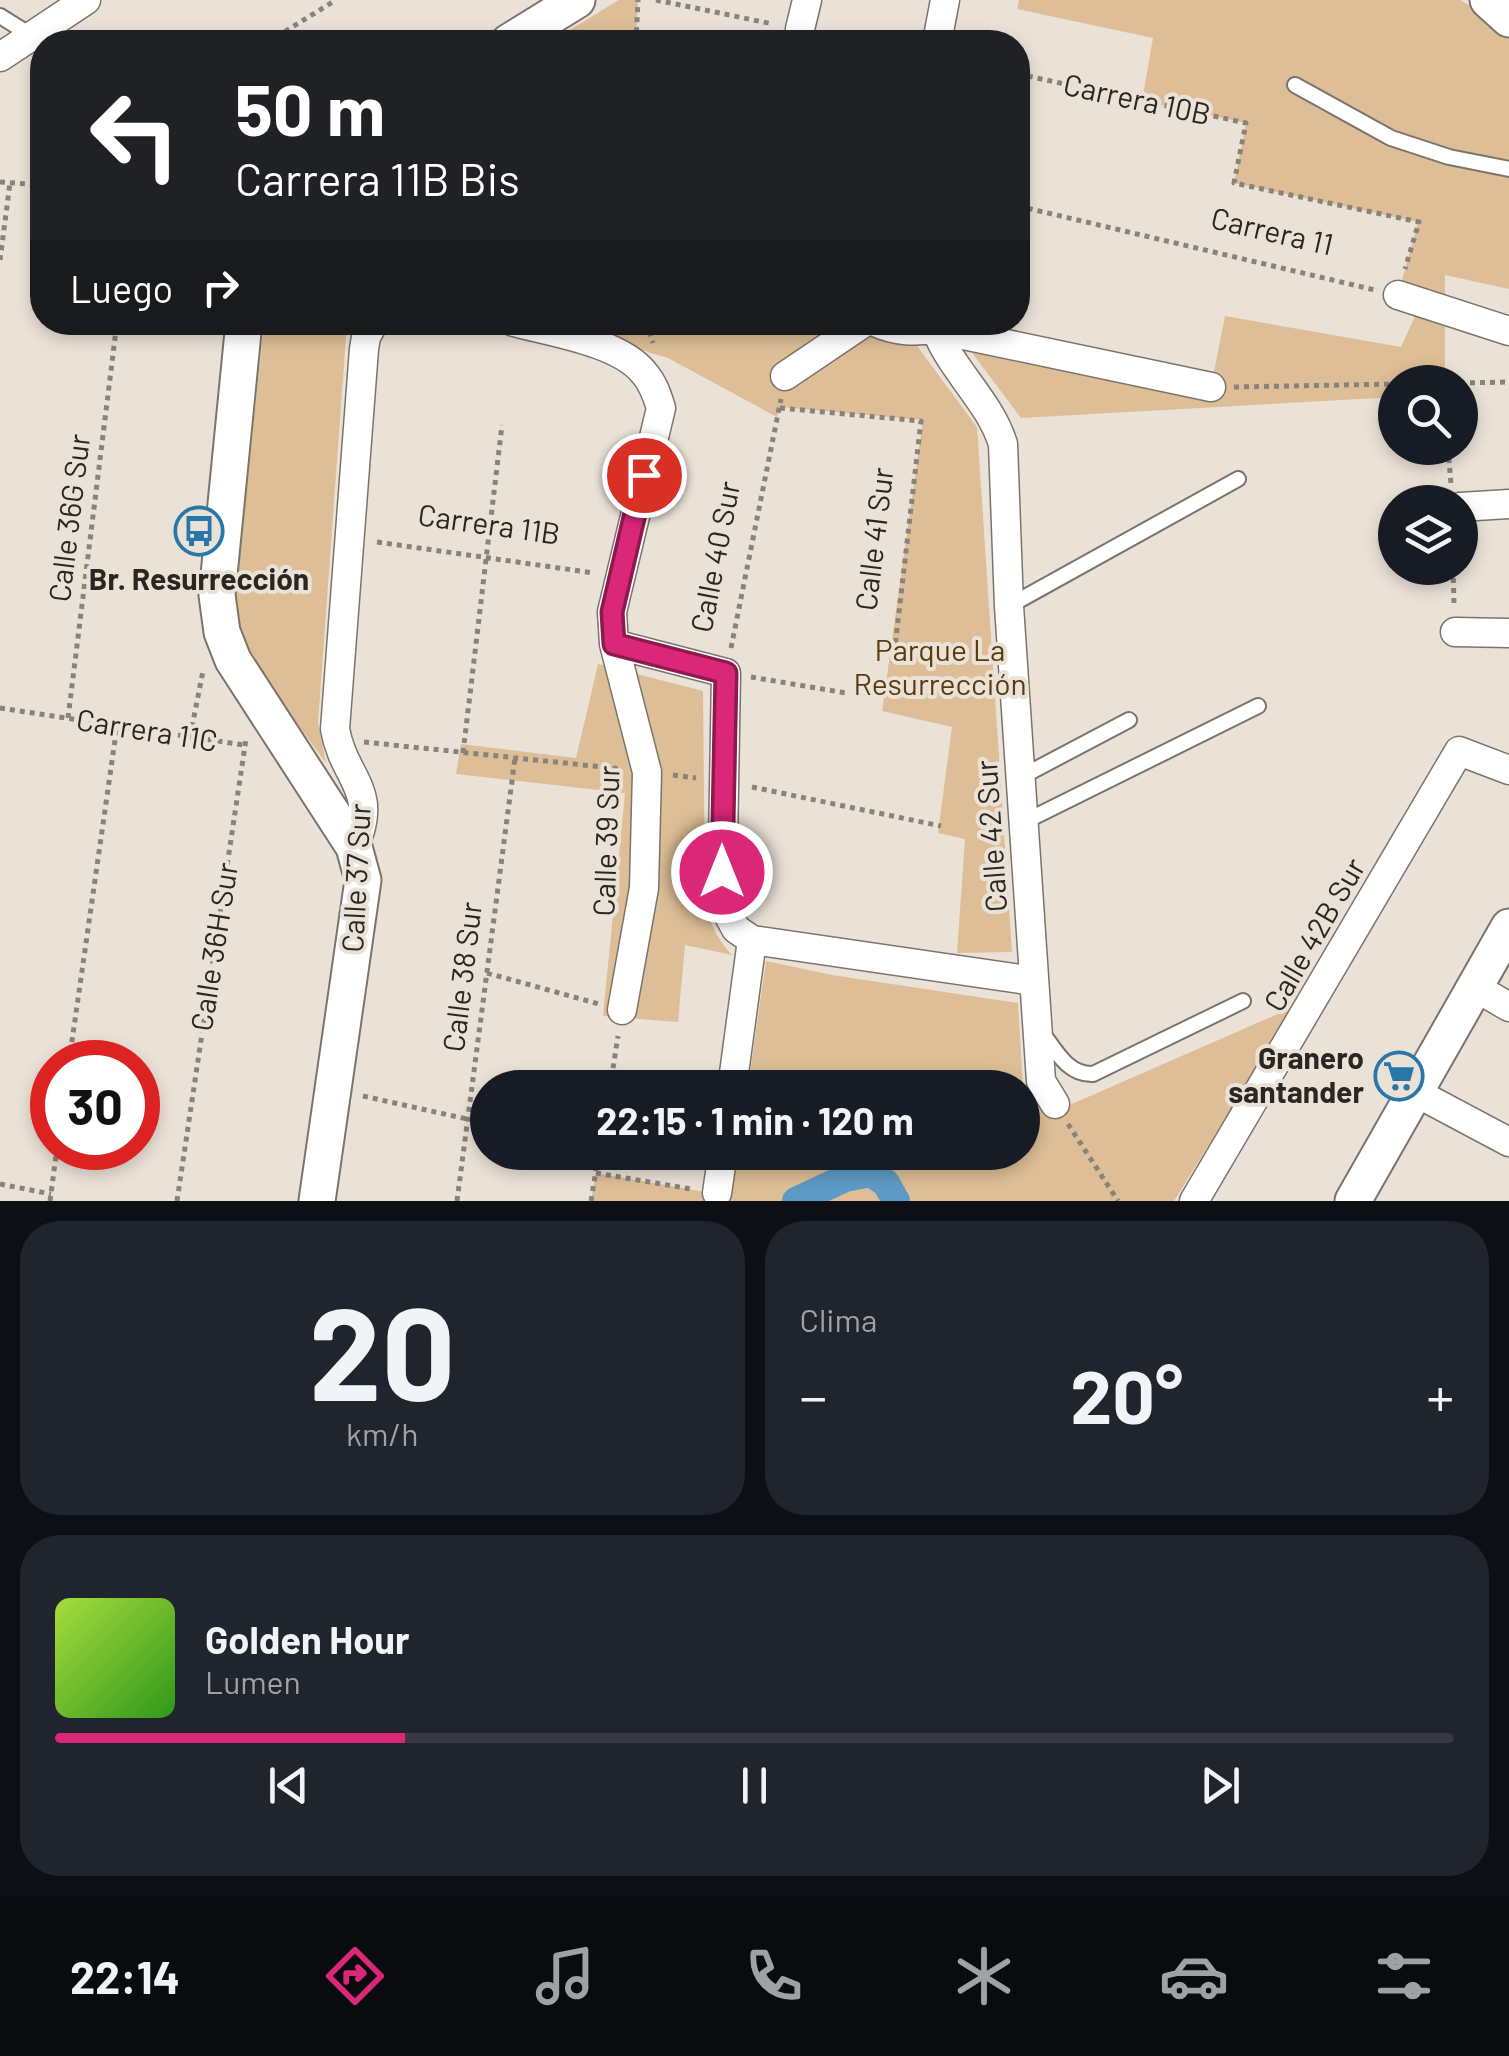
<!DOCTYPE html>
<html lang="es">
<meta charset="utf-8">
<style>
:root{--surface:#171b24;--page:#20242c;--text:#f1f3f6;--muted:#9ea1a6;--line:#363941;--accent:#db2777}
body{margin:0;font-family:Barlow,sans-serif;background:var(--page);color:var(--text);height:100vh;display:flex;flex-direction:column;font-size:38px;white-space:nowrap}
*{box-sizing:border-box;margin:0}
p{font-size:32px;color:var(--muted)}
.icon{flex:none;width:55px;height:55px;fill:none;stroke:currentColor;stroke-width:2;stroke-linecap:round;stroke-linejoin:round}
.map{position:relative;height:1201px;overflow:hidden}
.details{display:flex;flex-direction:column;gap:20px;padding:20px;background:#0d0f14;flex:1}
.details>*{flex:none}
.banner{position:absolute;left:30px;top:30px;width:1000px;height:305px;border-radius:40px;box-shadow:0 5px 15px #0003;background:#202124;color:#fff;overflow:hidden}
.tools{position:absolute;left:1378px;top:365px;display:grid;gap:20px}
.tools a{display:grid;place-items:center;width:100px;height:100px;border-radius:50%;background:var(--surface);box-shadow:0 5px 15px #0003;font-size:50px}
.speed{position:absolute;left:30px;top:1040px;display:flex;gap:20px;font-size:50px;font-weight:700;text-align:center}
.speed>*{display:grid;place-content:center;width:130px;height:130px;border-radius:50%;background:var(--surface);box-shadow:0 5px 15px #0003;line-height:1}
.speed .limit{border:15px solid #d22;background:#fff;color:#111}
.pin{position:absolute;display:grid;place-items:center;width:85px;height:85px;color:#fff;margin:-42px;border:5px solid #fff;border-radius:50%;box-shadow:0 2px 10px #0007}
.me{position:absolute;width:110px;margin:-55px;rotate:0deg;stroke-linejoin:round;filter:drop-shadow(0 0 8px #0008)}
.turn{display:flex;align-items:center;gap:35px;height:210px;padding:0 40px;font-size:45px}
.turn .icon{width:130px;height:130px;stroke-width:2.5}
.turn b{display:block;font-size:70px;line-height:85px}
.then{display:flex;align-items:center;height:95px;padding:0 40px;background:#0003;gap:20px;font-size:38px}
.big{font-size:75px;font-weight:700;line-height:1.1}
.details .widget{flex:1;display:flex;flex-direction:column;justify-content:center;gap:15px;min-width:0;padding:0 35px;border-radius:40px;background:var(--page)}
.details .dial{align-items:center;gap:0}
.dial b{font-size:130px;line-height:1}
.song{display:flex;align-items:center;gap:30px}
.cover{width:120px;height:120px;border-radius:15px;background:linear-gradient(135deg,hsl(80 70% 55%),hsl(110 70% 35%))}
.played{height:10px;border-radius:5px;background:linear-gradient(90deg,var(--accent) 25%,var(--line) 25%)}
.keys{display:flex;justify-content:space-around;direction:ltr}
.heat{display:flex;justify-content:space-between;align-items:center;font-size:55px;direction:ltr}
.details .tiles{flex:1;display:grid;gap:20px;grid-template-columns:1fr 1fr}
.widget:last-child{grid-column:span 2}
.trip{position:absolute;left:470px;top:1070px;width:570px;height:100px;border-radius:50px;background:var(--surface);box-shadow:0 5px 15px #0003;font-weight:700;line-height:100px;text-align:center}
.dock{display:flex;height:160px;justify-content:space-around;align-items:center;background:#090b0e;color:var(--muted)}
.dock .icon{width:70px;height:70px}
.dock .current{color:var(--accent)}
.dock b{font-size:45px;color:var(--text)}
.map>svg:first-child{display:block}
.green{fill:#ddbe96}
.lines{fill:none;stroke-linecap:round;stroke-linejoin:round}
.canal{stroke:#5d9ac6;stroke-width:28}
.service-casing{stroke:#7c746b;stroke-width:18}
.minor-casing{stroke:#7c746b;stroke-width:31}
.tertiary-casing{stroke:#7c746b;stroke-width:39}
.path{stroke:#89837b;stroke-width:5;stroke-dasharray:5 5;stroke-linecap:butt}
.service{stroke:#fff;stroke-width:14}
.minor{stroke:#fff;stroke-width:28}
.tertiary{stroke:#fff;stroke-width:35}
.route-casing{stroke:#8e194d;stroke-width:25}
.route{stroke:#db2777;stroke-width:18}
.labels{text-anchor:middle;stroke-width:8;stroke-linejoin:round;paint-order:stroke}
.street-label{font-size:30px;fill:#2a2723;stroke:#ebe2d7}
.poi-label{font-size:30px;font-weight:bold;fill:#2a2723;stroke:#ebe2d7}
.park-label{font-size:30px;fill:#583a0c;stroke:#ebe2d7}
</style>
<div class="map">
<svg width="1509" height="1201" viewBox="0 0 1509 1201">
<rect width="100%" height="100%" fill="#ebe2d7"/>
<path class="green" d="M619 0H638L636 42H550Z
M1019 0H1460L1489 17 1509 38V289L1445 275V382H1395V397L1021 418 958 334 1211 386 1225 316 1401 347 1421 303 1398 295 1418 222 1234 183 1246 123 1142 101 1153 38 1017 9Z
M264 323H347L318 723 326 763 253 664 233 618Z
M550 323H900L977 427 1012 952 957 953 965 839 938 833 952 727 882 711 923 420 780 407 777 417 668 358Z
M598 664 703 691 705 901C709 923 717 939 732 955L685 945 678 1022 603 1016 625 793 456 774 461 744 576 758Z
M766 961 832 975 1018 1003 1023 1088 1049 1114 1294 1007 1174 1201H591L596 1173 729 1196 737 1153 1022 1152V1088L748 1087Z"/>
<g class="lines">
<path class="canal" d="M796 1201 845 1178 871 1173 886 1183 896 1201"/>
<g class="service-casing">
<path id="service" d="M0 16 32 36
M1295 85 1391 138 1449 157 1509 169
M1009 606 1238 479
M1021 777 1129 720
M1024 822 1258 706
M1041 1031C1055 1049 1067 1075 1093 1074L1243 1001"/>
</g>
<g class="minor-casing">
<path id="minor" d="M800 29 807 0
M937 42 945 0
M0 57 86 0
M1398 295 1509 331
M514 322C551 332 620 342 644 373 653 383 657 395 661 408L612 612 614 644 647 772 644 888 622 1010
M875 322C895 331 913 332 935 329L1211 387
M933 322C948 368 989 399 1003 444L1009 606 1041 1081 1055 1104
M785 376 865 322
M1460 507 1509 504
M1455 632 1509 633
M614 644 726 673 722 903 736 929 752 940 1034 981
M354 847C380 789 344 780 335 729L364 349 366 337 374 322
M1475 987 1509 1007
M732 1088 752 940
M1415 1092 1509 1142
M717 1193 723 1152
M1194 1201 1459 751 1509 770"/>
</g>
<g class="tertiary-casing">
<path id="tertiary" d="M1488 0 1509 19
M509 42 577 0
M244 322 217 595 222 632 233 660 354 847 363 880 317 1201
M1353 1201 1509 927"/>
</g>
<path class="path" d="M656 0 773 24
M823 34 864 42
M268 42 336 0
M636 42 638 0
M1018 74 1246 123 1234 183 1419 222 1405 269
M0 182 42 185
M1018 206 1375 290
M0 260 10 183
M646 322 653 343
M1460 383 1509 382
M1234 387 1395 384
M780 408 921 421 893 664
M1448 448 1451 484
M377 542 594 573
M1453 568 1454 604
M731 648 781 399
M751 677 846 693
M0 708 244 745
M68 718 117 322
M190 737 203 671
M364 742 622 769
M463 753 502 425
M673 775 696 778
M752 787 941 826
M487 973 599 1004
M69 1062 117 726
M610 1088 618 1036
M363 1096 467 1119
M1068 1124 1118 1201
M596 1173 691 1189
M0 1184 51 1194
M50 1201 57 1148
M177 1201 246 739
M457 1201 515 758
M591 1201 599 1152"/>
<use href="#service" class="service"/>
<use href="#minor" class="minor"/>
<use href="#tertiary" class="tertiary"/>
</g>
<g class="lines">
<g class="route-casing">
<path id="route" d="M644 475 612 612 614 644 726 673 722 872"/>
</g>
<use href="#route" class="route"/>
</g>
<defs>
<g id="bus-ring" transform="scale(2.5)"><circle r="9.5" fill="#ebe2d7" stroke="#2977a9" stroke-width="1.5"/><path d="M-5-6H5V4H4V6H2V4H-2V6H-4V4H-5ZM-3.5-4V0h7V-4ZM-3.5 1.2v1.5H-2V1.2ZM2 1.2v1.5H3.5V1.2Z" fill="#2977a9"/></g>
<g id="supermarket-ring" transform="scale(2.5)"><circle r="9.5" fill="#ebe2d7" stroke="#2977a9" stroke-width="1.5"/><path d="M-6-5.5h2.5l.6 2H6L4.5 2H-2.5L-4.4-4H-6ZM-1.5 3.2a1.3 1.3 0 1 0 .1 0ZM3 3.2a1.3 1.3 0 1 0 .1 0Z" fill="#2977a9"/></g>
</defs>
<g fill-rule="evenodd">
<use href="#bus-ring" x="199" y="531"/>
<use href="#supermarket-ring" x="1399" y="1076"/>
</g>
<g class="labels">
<g class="street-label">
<text transform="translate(1137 100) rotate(12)" y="10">Carrera 10B</text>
<text transform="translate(1272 232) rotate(13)" y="10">Carrera 11</text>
<text transform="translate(70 518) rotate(-83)" y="10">Calle 36G Sur</text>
<text transform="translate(489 525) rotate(8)" y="10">Carrera 11B</text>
<text transform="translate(875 539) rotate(-83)" y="10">Calle 41 Sur</text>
<text transform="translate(716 557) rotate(-79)" y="10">Calle 40 Sur</text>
<text transform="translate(147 731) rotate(9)" y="10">Carrera 11C</text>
<text transform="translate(992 836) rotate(-94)" y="10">Calle 42 Sur</text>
<text transform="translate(607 841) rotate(-88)" y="10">Calle 39 Sur</text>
<text transform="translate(357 878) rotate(-87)" y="10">Calle 37 Sur</text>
<text transform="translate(1315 935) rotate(-60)" y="10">Calle 42B Sur</text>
<text transform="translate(215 947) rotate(-81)" y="10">Calle 36H Sur</text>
<text transform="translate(463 977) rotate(-83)" y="10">Calle 38 Sur</text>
</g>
<g class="poi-label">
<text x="199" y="590">Br. Resurrección</text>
<text x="1364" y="1069" text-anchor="end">Granero<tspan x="1364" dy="34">santander</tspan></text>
</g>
<g class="park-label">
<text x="940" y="661">Parque La<tspan x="940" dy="34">Resurrección</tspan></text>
</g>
</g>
</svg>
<div class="tools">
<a><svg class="icon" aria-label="search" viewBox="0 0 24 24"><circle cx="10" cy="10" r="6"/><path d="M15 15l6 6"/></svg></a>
<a><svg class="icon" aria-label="layers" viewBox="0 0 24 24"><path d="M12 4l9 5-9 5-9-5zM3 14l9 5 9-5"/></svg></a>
</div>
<div class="speed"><div class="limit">30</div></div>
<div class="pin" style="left:644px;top:475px;background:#d93025"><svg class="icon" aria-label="arrive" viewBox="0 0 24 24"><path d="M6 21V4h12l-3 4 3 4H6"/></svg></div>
<svg class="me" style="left:722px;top:872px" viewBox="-20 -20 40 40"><circle r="17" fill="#db2777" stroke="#fff" stroke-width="3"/><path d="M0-11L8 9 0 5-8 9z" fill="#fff"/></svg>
<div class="trip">22:15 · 1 min · 120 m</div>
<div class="banner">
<div class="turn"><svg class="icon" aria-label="left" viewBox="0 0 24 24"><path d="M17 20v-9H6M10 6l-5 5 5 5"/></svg><div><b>50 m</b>Carrera 11B Bis</div></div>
<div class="then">Luego<svg class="icon" aria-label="right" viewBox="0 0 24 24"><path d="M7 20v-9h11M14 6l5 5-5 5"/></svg></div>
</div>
</div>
<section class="details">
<div class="tiles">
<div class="widget dial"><b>20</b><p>km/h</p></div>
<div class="widget"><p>Clima</p>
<div class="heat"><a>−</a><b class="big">20°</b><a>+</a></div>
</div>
<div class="widget">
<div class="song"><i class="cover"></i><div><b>Golden Hour</b><p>Lumen</p></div></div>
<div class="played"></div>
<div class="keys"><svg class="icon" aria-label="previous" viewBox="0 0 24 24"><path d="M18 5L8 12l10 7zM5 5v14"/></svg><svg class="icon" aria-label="pause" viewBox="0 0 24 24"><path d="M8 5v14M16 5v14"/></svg><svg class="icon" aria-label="next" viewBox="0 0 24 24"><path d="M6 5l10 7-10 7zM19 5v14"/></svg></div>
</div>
</div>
</section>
<nav class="dock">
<b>22:14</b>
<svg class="icon current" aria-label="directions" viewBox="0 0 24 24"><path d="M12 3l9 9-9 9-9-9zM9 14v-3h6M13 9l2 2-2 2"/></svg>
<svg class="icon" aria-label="music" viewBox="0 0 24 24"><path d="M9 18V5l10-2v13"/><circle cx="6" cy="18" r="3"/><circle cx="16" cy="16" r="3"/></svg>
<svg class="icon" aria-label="phone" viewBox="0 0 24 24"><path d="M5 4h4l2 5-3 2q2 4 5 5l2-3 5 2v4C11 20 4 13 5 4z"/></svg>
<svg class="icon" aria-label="climate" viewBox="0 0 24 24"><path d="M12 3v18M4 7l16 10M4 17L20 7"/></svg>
<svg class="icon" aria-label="car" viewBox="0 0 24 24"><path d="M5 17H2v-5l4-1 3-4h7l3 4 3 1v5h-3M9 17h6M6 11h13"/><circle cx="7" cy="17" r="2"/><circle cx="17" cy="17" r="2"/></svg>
<svg class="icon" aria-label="filters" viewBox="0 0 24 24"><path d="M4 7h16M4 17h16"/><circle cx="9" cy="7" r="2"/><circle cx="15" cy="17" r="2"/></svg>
</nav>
